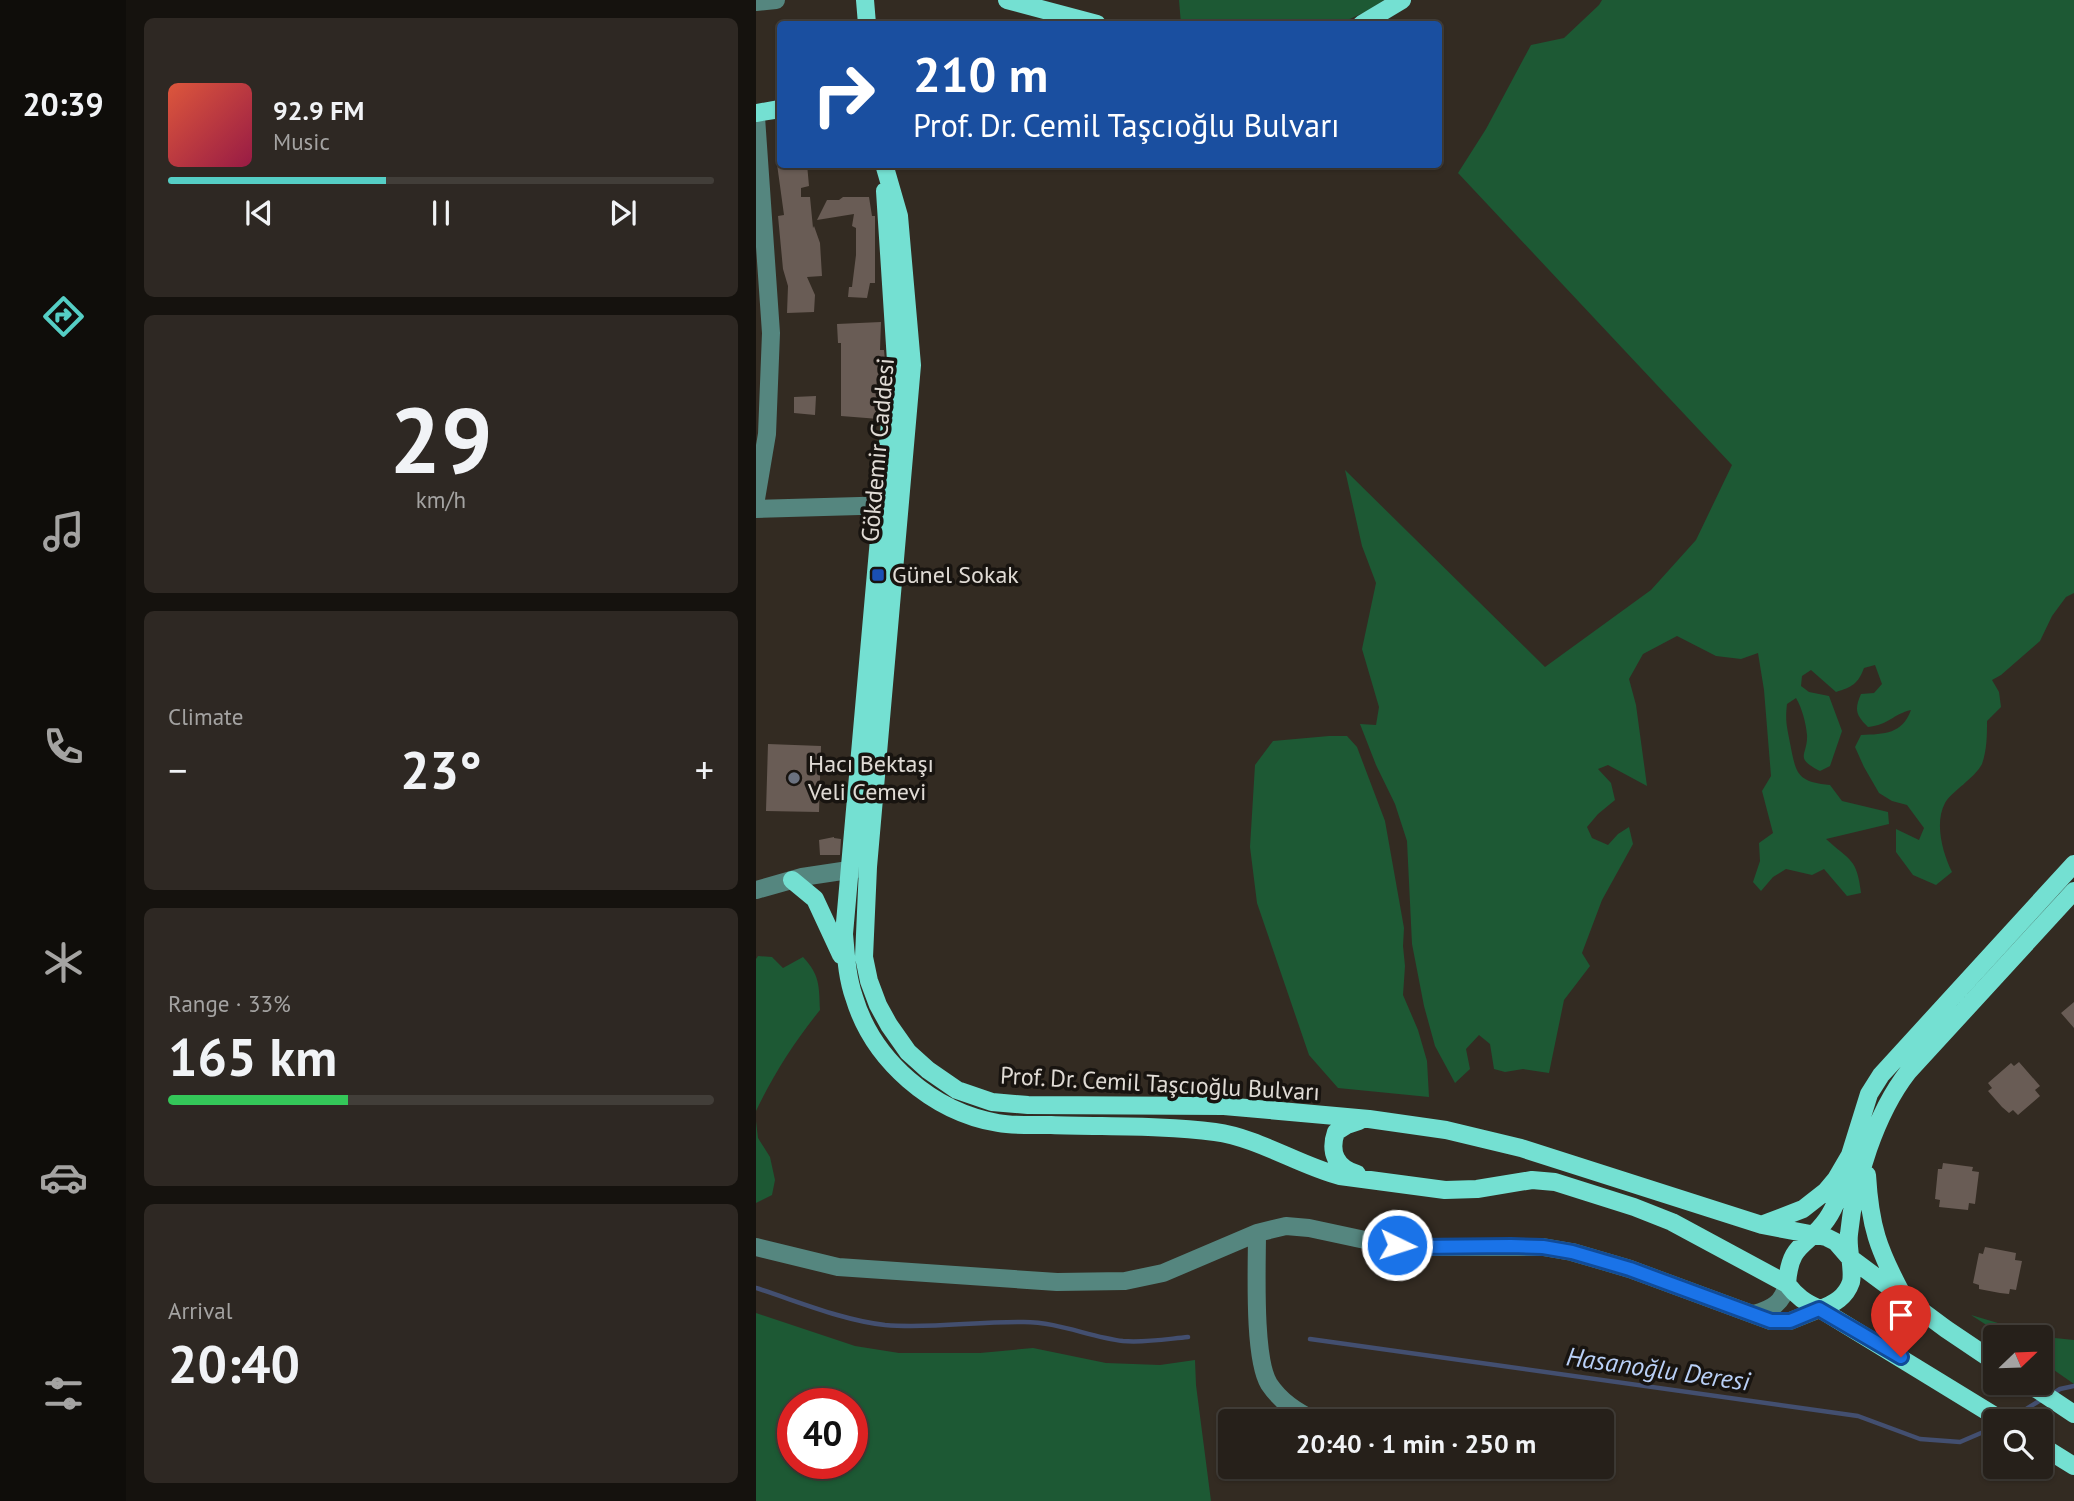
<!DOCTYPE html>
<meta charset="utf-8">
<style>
:root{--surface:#26201a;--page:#2e2823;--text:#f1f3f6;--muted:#a4a3a2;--line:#423e39;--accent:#55cec5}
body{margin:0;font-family:"PT Sans",sans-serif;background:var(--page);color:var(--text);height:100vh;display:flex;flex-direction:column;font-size:26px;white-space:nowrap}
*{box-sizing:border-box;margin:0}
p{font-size:23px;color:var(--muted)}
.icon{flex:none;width:38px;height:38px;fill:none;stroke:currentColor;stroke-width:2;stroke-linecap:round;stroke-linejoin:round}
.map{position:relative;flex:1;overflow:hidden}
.drawer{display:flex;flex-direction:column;gap:18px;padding:18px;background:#15120e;width:630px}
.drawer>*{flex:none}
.top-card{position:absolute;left:21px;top:21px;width:665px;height:147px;border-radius:7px;box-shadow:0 2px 5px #0004,0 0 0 2px var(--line);background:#1a4fa0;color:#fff;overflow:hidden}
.needle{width:46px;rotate:67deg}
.tools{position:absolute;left:1227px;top:1325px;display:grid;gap:14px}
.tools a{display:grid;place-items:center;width:70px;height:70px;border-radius:7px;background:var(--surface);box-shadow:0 2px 5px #0004,0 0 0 2px var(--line);font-size:35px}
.speed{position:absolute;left:21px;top:1388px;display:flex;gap:14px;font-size:35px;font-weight:700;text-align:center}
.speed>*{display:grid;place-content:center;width:91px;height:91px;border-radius:50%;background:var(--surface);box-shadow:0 2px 5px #0004,0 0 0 2px var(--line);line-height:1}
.speed .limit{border:10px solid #d22;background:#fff;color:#111}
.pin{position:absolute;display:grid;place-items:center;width:60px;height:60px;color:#fff;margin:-72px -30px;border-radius:50% 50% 50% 0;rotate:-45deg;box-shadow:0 0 7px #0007}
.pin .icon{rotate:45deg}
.me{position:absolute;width:77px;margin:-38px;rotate:94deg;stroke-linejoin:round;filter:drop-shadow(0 0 5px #0008)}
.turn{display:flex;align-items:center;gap:24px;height:147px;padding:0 21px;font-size:32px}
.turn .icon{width:91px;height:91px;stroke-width:2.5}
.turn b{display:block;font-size:49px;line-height:60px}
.big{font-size:52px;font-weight:700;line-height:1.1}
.drawer .tile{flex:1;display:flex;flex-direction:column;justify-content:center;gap:10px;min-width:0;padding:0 24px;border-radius:10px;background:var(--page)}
.drawer .dial{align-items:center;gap:0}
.dial b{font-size:91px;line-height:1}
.song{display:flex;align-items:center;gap:21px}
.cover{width:84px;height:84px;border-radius:10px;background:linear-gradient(135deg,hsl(10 70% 55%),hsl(340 70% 35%))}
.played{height:7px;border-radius:4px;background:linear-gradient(90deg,var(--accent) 40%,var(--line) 40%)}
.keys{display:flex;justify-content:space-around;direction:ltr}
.heat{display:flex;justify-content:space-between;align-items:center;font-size:38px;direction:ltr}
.charge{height:10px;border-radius:5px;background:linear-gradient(90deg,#34c759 33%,var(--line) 0)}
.trip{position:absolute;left:462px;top:1409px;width:396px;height:70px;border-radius:7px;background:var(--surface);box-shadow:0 2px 5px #0004,0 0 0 2px var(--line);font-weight:700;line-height:70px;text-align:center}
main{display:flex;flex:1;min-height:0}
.tab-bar{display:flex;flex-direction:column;width:126px;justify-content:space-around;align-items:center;background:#0f0d0a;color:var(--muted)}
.tab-bar .icon{width:49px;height:49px}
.tab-bar .current{color:var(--accent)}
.tab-bar b{font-size:32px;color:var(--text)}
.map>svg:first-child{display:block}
.green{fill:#1d5934;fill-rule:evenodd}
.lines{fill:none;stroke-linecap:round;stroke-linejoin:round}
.stream{stroke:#434f70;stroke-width:4.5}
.building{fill:#695c55}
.minor{stroke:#55867f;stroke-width:18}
.major{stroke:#74e0d2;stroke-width:18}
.route-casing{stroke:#114b97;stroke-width:18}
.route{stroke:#1a73e8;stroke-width:12}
.transit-dot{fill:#1a4fb4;stroke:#181410;stroke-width:2.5}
.worship-dot{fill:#6b7280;stroke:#181410;stroke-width:2.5}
.labels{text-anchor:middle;stroke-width:7;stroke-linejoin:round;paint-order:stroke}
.street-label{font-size:24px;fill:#e0dbd5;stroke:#181410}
.poi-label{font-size:24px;fill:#e0dbd5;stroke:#181410;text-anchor:start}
.water-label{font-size:26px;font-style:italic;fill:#b9d0f7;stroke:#181410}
</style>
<main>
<nav class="tab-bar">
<b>20:39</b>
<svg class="icon current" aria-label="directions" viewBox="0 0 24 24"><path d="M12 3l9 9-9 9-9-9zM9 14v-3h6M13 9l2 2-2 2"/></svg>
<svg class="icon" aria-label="music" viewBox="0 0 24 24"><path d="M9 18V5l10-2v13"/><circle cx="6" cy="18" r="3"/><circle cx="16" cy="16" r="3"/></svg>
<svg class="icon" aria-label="phone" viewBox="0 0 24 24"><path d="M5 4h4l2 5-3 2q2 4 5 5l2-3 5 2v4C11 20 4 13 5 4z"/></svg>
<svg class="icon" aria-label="climate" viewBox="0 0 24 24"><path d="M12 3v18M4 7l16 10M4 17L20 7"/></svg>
<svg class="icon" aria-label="car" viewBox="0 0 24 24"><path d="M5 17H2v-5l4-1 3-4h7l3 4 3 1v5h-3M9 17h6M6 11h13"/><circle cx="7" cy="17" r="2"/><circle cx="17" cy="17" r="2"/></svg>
<svg class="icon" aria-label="filters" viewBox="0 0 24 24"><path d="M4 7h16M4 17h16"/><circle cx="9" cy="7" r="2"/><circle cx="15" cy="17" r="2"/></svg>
</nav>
<section class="drawer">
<div class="tile">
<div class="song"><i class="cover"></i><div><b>92.9 FM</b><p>Music</p></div></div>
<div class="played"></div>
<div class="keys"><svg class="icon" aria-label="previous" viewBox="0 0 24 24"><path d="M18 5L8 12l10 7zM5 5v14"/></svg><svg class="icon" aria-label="pause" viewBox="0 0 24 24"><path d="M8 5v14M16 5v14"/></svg><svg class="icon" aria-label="next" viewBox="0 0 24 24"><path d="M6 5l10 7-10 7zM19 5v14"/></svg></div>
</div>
<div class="tile dial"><b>29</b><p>km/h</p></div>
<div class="tile"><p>Climate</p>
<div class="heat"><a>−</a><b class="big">23°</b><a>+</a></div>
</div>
<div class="tile"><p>Range · 33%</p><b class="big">165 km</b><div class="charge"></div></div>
<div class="tile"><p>Arrival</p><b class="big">20:40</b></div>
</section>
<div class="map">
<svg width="1318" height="1501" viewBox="0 0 1318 1501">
<rect width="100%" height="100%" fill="#332b22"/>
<path class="green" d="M423 0H628L611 11 583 24H425Z
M846 0H1318V593L1310 597 1296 616 1284 641 1245 675 1236 680 1243 692 1245 707 1231 721C1231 735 1231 750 1226 764 1219 778 1195 792 1189 803 1178 823 1187 854 1196 872L1180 885 1157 875 1140 852V829L1163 840 1168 828 1151 805 1136 801 1123 793 1108 767 1099 747 1105 735C1129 734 1146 734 1155 710 1137 714 1133 725 1112 727 1100 715 1098 710 1105 694L1118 693 1126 684 1119 665 1108 668C1102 684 1096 687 1080 692L1055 670 1046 676 1045 686 1053 692 1073 696 1086 731 1074 766 1064 771C1037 757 1052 756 1051 735 1050 723 1046 708 1040 698L1031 704C1029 722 1031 726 1034 743 1040 773 1040 782 1074 785L1086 801 1132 812 1133 824 1070 839C1094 861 1101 858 1105 893L1091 896 1068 869 1056 875 1030 869 1017 877 1005 891 997 882 1004 861 1003 843 1017 833 1006 791 1015 776 1008 690 1002 653 985 659 960 656 921 636 887 654 873 679 880 705 891 786 852 765 842 769 855 783 859 800 842 814 831 827 836 838 852 845 862 834 873 827 877 844 846 900 826 953 834 966 808 1000 793 1073 767 1069 749 1072 738 1069 734 1044 723 1035 710 1049 714 1069 699 1083 679 1046 668 1006 656 944 651 841 639 804 620 765 604 724 620 725 623 707 606 649 620 583 606 546 589 470 789 667 895 590 940 540 976 465 702 173 730 129 775 45 808 38 843 5Z
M573 736H591L601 747 629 821 648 928 647 946 649 966 647 995 662 1030 671 1061 673 1097 582 1088 553 1055 501 903 494 847 499 765 517 741Z
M2 956 16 957 27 968 47 957C64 975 63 986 64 1010 39 1041 17 1075 0 1111V959Z
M0 1121 2 1138 14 1157 19 1180 16 1195 0 1203Z
M0 1313 99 1346 143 1353H224L277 1348 350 1363 404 1365 439 1360 440 1385 455 1501H0ZM37 1404H96V1463H37Z
M1215 1315 1289 1337 1318 1340V1384L1285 1361 1284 1337H1249Z"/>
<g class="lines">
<path class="stream" d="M0 1288C41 1301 85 1320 129 1325 175 1329 221 1321 268 1322 302 1322 334 1337 367 1341 388 1343 411 1339 432 1337
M554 1339 1102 1416 1164 1439 1204 1442 1239 1427
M1296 1394 1304 1389 1318 1386
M1251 1421 1288 1398"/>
</g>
<path class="building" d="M21 164H51L53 186 45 188V197H54L57 228 58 226 64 243 66 276 51 277 59 295 58 312 31 313 32 286 27 269 22 216 28 215Z
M87 197H113L116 216H119V283H114L111 298 92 297 93 287H96L100 255V228L96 226 98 214 61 220 71 200H83Z
M125 322 124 350H128L129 361 123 419 85 416V343H82L81 324Z
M60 396 59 415 38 413V397Z
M12 744 65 746 63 812 10 811Z
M78 837V838L85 839 84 855H64L63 840Z
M1318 1002V1028L1305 1013Z
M1263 1062 1284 1086 1279 1090 1284 1096 1262 1115 1257 1110 1253 1113 1246 1107 1232 1091 1236 1088 1232 1083 1255 1063 1258 1066Z
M1187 1163 1217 1167 1216 1171 1223 1172 1219 1204 1213 1203 1212 1210 1183 1207 1184 1200 1179 1199 1182 1169H1186Z
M1229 1247 1260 1253 1259 1260 1266 1261 1260 1290 1254 1289 1253 1294 1244 1293 1223 1289V1285L1217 1283 1223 1253 1227 1254Z"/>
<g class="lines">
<path class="minor" d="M0 2 20 0
M0 117 15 333 11 434 0 499
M0 509 139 505
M0 890 46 877 106 868
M501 1233C501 1266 497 1358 513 1384 525 1402 540 1411 559 1421
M0 1247 82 1267 301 1282 369 1281 407 1273 501 1233 530 1226 553 1228 623 1243 659 1247H787L816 1252 874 1269 1015 1321H1034L1064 1309
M998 1314C1016 1309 1027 1303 1031 1284"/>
<path class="major" d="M109 0 111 24
M251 0 341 24
M606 24 646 0
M0 113 24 109
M128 164 143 216 156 365 112 867 108 957 113 981 122 1005 133 1025 152 1052 172 1070 201 1090 236 1102 272 1105 468 1106 613 1119 690 1130 765 1148 1006 1225 1070 1237 1080 1242 1093 1257 1190 1329 1239 1362
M129 191 140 361 126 505 88 934C90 956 91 977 98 997 117 1061 177 1112 242 1123 259 1126 278 1125 295 1125 350 1127 406 1125 459 1132 503 1138 542 1165 584 1176L689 1190 721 1189 776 1180 799 1182 878 1207 916 1222 1031 1284
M36 880 59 899 85 955
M1089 1172C1085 1188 1081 1205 1071 1219 1051 1248 1034 1241 1031 1284 1040 1296 1049 1303 1064 1309L1247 1421
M601 1174C580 1168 573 1152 580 1132L591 1125 603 1121
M1111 1175C1114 1226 1122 1249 1146 1294
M1008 1224 1047 1209 1070 1191 1080 1179 1094 1155 1113 1094 1125 1075 1318 864
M1064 1309C1078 1304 1090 1297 1095 1282 1098 1269 1091 1249 1093 1234 1098 1181 1120 1113 1152 1072L1318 891
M1270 1382 1318 1414
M1284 1445 1318 1466"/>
</g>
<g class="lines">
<g class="route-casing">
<path id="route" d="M641 1245 659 1247 755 1246 787 1247 816 1252 874 1269 1015 1321H1034L1063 1309 1145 1357"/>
</g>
<use href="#route" class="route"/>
</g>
<rect class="transit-dot" x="115" y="568" width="14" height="14" rx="3.5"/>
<circle class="worship-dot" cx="38" cy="778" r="7"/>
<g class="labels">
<g class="street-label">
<text transform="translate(122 450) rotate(-85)" y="8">Gökdemir Caddesi</text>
<text transform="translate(404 1084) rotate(3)" y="8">Prof. Dr. Cemil Taşcıoğlu Bulvarı</text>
</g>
<g class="poi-label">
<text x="136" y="583">Günel Sokak</text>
<text x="52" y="772">Hacı Bektaşı<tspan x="52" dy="28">Veli Cemevi</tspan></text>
</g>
<g class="water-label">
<text transform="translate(902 1369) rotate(8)" y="9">Hasanoğlu Deresi</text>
</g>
</g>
</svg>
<div class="tools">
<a><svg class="needle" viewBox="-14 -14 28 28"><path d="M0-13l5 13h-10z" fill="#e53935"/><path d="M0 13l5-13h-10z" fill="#a4a3a2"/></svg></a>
<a><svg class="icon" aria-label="search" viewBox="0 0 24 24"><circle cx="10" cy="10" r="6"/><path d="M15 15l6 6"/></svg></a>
</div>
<div class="speed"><div class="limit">40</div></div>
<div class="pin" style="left:1145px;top:1357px;background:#d93025"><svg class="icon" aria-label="arrive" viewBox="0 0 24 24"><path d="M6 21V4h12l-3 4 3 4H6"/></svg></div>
<svg class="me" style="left:641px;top:1245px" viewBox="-20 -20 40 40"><circle r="17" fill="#1a73e8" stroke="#fff" stroke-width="3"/><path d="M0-11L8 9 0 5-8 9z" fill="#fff"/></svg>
<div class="trip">20:40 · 1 min · 250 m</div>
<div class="top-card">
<div class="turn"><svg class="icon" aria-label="right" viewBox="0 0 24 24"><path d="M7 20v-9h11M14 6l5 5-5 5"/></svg><div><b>210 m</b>Prof. Dr. Cemil Taşcıoğlu Bulvarı</div></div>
</div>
</div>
</main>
